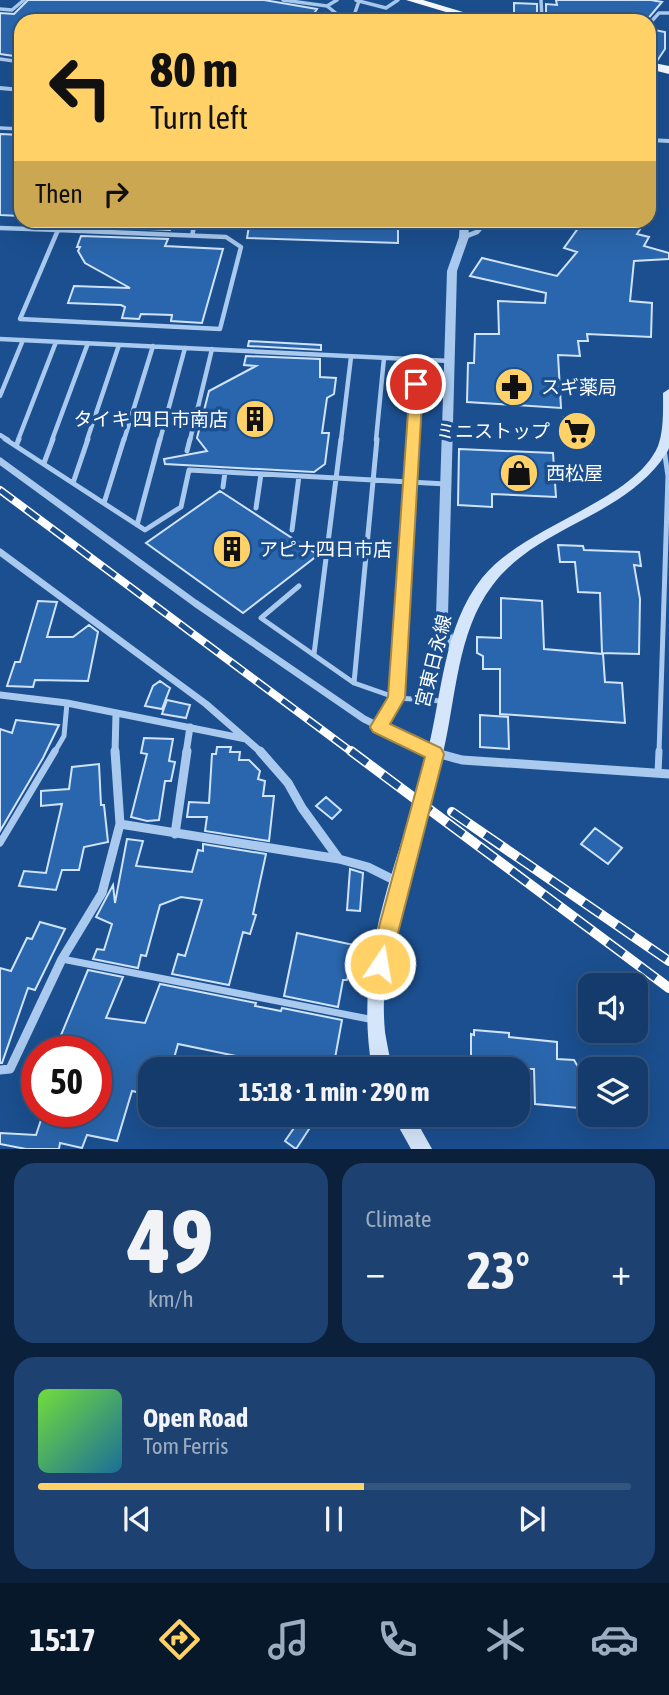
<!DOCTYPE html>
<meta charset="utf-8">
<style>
:root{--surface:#143b6b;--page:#1d4271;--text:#f1f3f6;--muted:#9dadc1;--line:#33557e;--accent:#ffd166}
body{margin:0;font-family:"Asap Condensed","Noto Sans JP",sans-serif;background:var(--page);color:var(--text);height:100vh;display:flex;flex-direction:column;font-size:26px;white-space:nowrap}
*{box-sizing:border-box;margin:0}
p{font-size:23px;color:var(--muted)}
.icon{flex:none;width:38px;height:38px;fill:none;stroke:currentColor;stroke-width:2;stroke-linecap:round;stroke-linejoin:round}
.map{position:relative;height:1149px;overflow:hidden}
.side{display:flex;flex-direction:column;gap:14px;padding:14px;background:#0b203b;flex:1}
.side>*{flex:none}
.hud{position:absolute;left:14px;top:14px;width:642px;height:214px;border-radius:21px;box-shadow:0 7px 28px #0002,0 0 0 2px var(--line);background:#ffd166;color:#111;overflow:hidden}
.controls{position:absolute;left:578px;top:973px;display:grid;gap:14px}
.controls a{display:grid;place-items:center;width:70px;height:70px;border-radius:14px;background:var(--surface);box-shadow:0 7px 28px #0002,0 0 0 2px var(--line);font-size:35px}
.speed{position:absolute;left:21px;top:1036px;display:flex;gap:14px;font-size:35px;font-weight:700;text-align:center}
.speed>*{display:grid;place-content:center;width:91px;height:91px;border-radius:50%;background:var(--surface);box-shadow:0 7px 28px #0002,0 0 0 2px var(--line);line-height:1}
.speed .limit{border:10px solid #d22;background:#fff;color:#111}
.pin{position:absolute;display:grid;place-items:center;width:60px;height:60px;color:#fff;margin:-30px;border:4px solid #fff;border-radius:50%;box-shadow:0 2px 7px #0007}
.me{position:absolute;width:77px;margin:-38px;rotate:12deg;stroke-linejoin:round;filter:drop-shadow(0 0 5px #0008)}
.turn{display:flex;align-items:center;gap:24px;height:147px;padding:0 21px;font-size:32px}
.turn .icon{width:91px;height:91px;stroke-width:2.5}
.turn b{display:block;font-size:49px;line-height:60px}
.then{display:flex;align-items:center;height:66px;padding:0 21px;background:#0003;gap:14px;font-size:26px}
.big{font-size:52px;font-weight:700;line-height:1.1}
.side .widget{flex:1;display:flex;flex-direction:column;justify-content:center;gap:10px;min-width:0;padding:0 24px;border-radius:21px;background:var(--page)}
.side .dial{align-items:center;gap:0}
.dial b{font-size:91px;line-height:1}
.song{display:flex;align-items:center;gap:21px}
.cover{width:84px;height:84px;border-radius:10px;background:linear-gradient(135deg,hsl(100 70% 55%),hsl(200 70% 35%))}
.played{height:7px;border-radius:4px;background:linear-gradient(90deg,var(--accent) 55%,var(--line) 55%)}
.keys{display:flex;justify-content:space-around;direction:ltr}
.heat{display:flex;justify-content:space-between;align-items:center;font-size:38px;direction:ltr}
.side .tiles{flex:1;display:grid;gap:14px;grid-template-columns:1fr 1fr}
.widget:last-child{grid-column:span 2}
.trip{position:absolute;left:138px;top:1057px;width:392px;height:70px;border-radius:21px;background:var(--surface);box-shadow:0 7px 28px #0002,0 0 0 2px var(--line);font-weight:700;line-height:70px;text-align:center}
.tabs{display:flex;height:112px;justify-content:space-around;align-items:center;background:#08182b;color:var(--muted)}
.tabs .icon{width:49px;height:49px}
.tabs .selected{color:var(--accent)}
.tabs b{font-size:32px;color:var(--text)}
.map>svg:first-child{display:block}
.building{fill:#2a66ad;stroke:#cfe3fa;stroke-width:2}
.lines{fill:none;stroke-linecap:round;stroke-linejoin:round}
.service-far3{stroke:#a9c9ee;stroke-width:3.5}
.service-far2{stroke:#a9c9ee;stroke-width:4.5}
.service-far1{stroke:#a9c9ee;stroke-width:5}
.service{stroke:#a9c9ee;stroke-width:7}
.minor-far2{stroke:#a9c9ee;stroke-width:5}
.minor-far1{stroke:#a9c9ee;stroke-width:7}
.minor{stroke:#a9c9ee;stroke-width:9}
.tertiary{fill:#a9c9ee;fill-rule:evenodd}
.secondary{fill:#d6e6fa;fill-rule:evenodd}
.trunk{fill:#f8faff;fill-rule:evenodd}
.rail-far1-casing{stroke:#fff;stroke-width:8}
.rail-casing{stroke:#fff;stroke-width:10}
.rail-far1{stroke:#1b4f8f;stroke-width:5;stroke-dasharray:16;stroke-linecap:butt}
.rail{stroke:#1b4f8f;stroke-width:7;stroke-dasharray:20;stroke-linecap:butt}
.route{fill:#ffd166;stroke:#a68842;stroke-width:2}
.labels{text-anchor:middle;stroke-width:7;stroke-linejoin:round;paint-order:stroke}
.poi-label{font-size:19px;fill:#fff;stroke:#1b4f8f;text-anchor:start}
.street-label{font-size:19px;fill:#fff;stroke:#1b4f8f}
</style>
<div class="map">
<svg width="669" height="1149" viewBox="0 0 669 1149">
<rect width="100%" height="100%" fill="#1b4f8f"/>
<path class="building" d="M28 0H264L317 9 309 21H21V57L0 54V13L14 14Z
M556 0H651L662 2 646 21H546V4L557 5Z
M514 3 537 4V16L531 18 514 15Z
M649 29 665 32V49L657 61 649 60Z
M0 134 21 135V216L0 215Z
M88 220H173L170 230 85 226Z
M250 220 377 222V225L398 226V243L247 238Z
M584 220H623L642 226 637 234 649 237 644 246 669 253V259L634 261 630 301 652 303 651 337 587 334 588 341H578L580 356 558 355 561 408 467 402 468 363H474L475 334H499L498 301 545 303 546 293 470 276 482 258 557 276 577 252 564 248Z
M81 236 168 239 165 246 223 249 202 323 171 321 172 315 141 314 139 319 122 318 125 307 121 305 68 303 74 286 130 288 85 263 78 251 80 247H77Z
M249 341 321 345V350L248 346Z
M246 356 320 359V377L336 378 334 394 327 398 322 433H329L325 464 314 472 165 464 164 459 207 451 197 438 209 391 256 366 244 365Z
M564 417 588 419 591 444 566 443Z
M459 449 553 453 556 497 492 494V507L458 505Z
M220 491 318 555 243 613 146 543Z
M558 545 583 546 584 550 639 552 641 566 634 565 640 599 639 654 602 653 600 593 578 592 575 562H560Z
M501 598 542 601 544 649 603 654 605 682 622 683 625 723 500 714V669H483V656L477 653V637L501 638Z
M38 601 57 602 47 637H73L89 625 98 632 88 681 35 680 33 687 7 686 15 662H20Z
M160 681 170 688 162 709 145 706 153 686Z
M167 700 190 705 186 718 162 714Z
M480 715 508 717 509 749 480 747Z
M16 720 59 725 43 758 0 831V729L12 733Z
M144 738 173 739 169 761 175 762 171 781H165L159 820 147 821 131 817 147 754 141 753Z
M217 747H231L230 752H240L239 760H249L260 771 258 779 265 781 263 796H274L269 841 205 831 207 817H187L189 802 209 803 212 754H216Z
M99 764 101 805H104L108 842 84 847 79 870H62L56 890 19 886 24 871 46 873 62 804 41 806V791L69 789 72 767Z
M326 797 341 810 332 819 316 806Z
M595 828 622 848 608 864 581 844Z
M127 839 143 841 136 866 192 872 198 850 203 851V844L266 854 253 914 256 915 250 934 243 932 229 985 172 974 178 954 185 956 202 900 181 897 160 905 146 956 141 955 138 968 93 959 97 949 104 950 112 924 96 917 113 885 115 903Z
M350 869 363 873 360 911 347 910Z
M40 922 65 929 35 990 28 988 2 1063H0V968L11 971 27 938 32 939Z
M297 933 354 945 350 970 347 980H343L338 1007 284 996Z
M88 970 123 977 106 1018 145 1023 160 984 256 1003 255 1006 281 1011 282 1008 342 1020 333 1069H239L241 1057 178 1044 171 1069H150V1095L132 1091 117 1141 87 1135 82 1148 60 1143 59 1149H26L0 1144V1133L36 1135 44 1111H96V1052H54Z
M474 1030 509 1033V1037L557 1042V1059L574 1060 590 1087V1109L535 1104 534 1069H471V1034L474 1035Z
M303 1115 315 1120 296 1149 285 1141Z"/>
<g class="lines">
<path class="service-far3" d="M283 0 327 6 337 14 335 21
M359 1 386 8 398 0
M327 6 337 0
M0 9 12 10 24 0
M337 14H356
M352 21 359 1 356 0
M495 21 502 16 520 21
M534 21 542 19 541 0
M649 24 659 13H669
M0 59 21 62
M0 128 21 129"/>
<path class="service-far2" d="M0 228 58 230
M58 230 226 237 241 247 220 329 20 319Z
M192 235 196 220
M0 339 450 361
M0 396 23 340
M0 435 8 440
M18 440 56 342
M52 440 88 343
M87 440 119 345
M124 440 153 346
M160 440 185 348
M190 440 212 349
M341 440 351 357
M376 440 384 358
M413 440 418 360"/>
<path class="service-far1" d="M5 439 145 530 181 507 189 470 446 484
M16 446 19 439
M187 451 190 439
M44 463 53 439
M73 483 88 439
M223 487 225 472
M104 503 124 439
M256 508 261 474
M137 525 160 439
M292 530 299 476
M299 586 261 618 354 683 397 698 413 439
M314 654 341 439
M354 683 377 439
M379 727 397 698 442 701
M54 753 64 736 67 703
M659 753 668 476 664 449"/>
<path class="service" d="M658 773 659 751
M0 843 55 751
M62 959 374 1020"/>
<path class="minor-far2" d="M464 237 477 232 487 220"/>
<path class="minor-far1" d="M0 461 195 603 364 719 433 753
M0 552 206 704 262 753
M0 695 67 703 246 739
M115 753 116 713
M186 753 190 727"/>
<path class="minor" d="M260 751 288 783 302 808 339 859 368 867 398 882
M429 751 462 760 669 774
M120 824 339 859
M175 834 187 751
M0 1070 10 1069 62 959 102 893 120 824 115 751"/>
<path class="tertiary" d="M0 86 21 88V92L0 90Z
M649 138 669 139V143L649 142Z
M460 220H468L469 237 457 271 448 616 454 640 462 644 463 648 462 652 457 653 443 647 436 616 447 271 459 237Z"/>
<path class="secondary" d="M669 389C669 407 669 430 669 448 668 452 663 457 661 461 627 505 574 520 530 550 516 560 502 572 492 586 457 632 456 699 443 753 422 844 376 937 385 1032 387 1045 390 1057 392 1069H372C352 953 400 863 427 754 442 696 443 627 482 578 524 525 634 502 658 446 664 430 663 409 663 393Z
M392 1115H413L432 1149H411Z"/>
<path class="trunk" d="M406 0H423L493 21H476Z
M649 62 669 66V74L649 69Z"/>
<g class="rail-far1-casing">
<path id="rail-far1" d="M0 490 353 753"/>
</g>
<g class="rail-casing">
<path id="rail" d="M351 751 669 988
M452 812 669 961"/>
</g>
<use href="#rail-far1" class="rail-far1"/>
<use href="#rail" class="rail"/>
</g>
<path class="route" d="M416 380 423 384 405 698 390 724 441 748 444 754 390 964 387 971 380 974 372 971 369 964 425 757 373 732 370 727 388 697 410 384Z"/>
<defs>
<g id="pharmacy-disc" transform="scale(2.0125)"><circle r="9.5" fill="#ffd166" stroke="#1b4f8f"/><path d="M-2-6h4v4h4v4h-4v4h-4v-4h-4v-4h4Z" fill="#111"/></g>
<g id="building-disc" transform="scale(2.0125)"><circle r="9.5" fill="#ffd166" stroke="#1b4f8f"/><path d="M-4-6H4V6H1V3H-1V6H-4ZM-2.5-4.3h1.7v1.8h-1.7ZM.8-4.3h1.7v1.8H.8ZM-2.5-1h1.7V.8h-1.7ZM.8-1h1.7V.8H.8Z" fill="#111"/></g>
<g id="supermarket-disc" transform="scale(2.0125)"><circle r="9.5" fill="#ffd166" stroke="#1b4f8f"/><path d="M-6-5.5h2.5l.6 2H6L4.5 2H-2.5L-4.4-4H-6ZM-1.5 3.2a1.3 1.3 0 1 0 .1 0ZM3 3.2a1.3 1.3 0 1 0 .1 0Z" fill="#111"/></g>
<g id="shop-disc" transform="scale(2.0125)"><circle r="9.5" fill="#ffd166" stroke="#1b4f8f"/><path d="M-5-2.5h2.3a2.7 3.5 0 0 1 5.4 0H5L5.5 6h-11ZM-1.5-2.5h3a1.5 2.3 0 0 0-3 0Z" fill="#111"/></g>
</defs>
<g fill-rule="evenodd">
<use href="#pharmacy-disc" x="514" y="387"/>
<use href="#building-disc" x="255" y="419"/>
<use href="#supermarket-disc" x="577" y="431"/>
<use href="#shop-disc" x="519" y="473"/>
<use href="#building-disc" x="232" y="549"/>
</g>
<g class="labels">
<g class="poi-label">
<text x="541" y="394">スギ薬局</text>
<text x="228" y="426" text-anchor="end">タイキ 四日市南店</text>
<text x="550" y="438" text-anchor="end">ミニストップ</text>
<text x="546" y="480">西松屋</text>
<text x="259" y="556">アピナ四日市店</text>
</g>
<g class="street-label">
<text transform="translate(433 661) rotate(-76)" y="7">宮東日永線</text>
</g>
</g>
</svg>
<div class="controls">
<a><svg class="icon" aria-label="sound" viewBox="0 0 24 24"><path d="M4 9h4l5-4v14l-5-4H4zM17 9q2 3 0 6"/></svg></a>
<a><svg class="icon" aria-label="layers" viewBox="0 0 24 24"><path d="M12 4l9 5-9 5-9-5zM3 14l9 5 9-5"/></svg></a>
</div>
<div class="speed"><div class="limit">50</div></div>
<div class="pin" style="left:416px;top:384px;background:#d93025"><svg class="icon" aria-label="arrive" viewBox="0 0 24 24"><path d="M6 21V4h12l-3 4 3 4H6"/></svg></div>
<svg class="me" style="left:380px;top:964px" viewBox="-20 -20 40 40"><circle r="17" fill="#ffd166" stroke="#fff" stroke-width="3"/><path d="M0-11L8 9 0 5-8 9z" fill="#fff"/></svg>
<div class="trip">15:18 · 1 min · 290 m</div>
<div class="hud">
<div class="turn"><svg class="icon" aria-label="left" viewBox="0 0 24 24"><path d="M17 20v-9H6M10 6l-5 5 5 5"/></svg><div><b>80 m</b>Turn left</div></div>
<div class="then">Then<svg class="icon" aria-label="right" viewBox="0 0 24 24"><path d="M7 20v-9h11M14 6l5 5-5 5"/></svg></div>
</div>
</div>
<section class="side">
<div class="tiles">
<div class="widget dial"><b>49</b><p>km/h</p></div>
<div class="widget"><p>Climate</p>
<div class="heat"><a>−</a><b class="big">23°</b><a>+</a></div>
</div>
<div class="widget">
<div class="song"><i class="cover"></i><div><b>Open Road</b><p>Tom Ferris</p></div></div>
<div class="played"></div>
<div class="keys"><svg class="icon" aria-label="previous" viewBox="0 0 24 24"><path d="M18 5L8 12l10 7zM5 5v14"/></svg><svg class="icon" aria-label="pause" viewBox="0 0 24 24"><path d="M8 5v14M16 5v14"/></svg><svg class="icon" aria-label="next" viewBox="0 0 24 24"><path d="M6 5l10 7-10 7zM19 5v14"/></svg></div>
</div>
</div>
</section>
<nav class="tabs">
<b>15:17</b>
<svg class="icon selected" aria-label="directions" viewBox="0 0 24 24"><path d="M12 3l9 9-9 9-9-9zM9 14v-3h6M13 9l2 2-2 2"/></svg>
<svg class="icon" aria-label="music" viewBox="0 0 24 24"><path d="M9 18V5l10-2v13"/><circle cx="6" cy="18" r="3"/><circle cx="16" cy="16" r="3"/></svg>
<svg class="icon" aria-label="phone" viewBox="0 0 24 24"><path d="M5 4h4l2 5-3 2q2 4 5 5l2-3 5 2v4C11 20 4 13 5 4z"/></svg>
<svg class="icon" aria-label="climate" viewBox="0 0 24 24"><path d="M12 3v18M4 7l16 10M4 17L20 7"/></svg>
<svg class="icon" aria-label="car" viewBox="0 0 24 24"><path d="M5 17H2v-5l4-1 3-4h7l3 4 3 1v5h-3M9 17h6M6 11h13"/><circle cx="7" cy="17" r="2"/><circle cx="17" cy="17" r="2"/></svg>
</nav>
